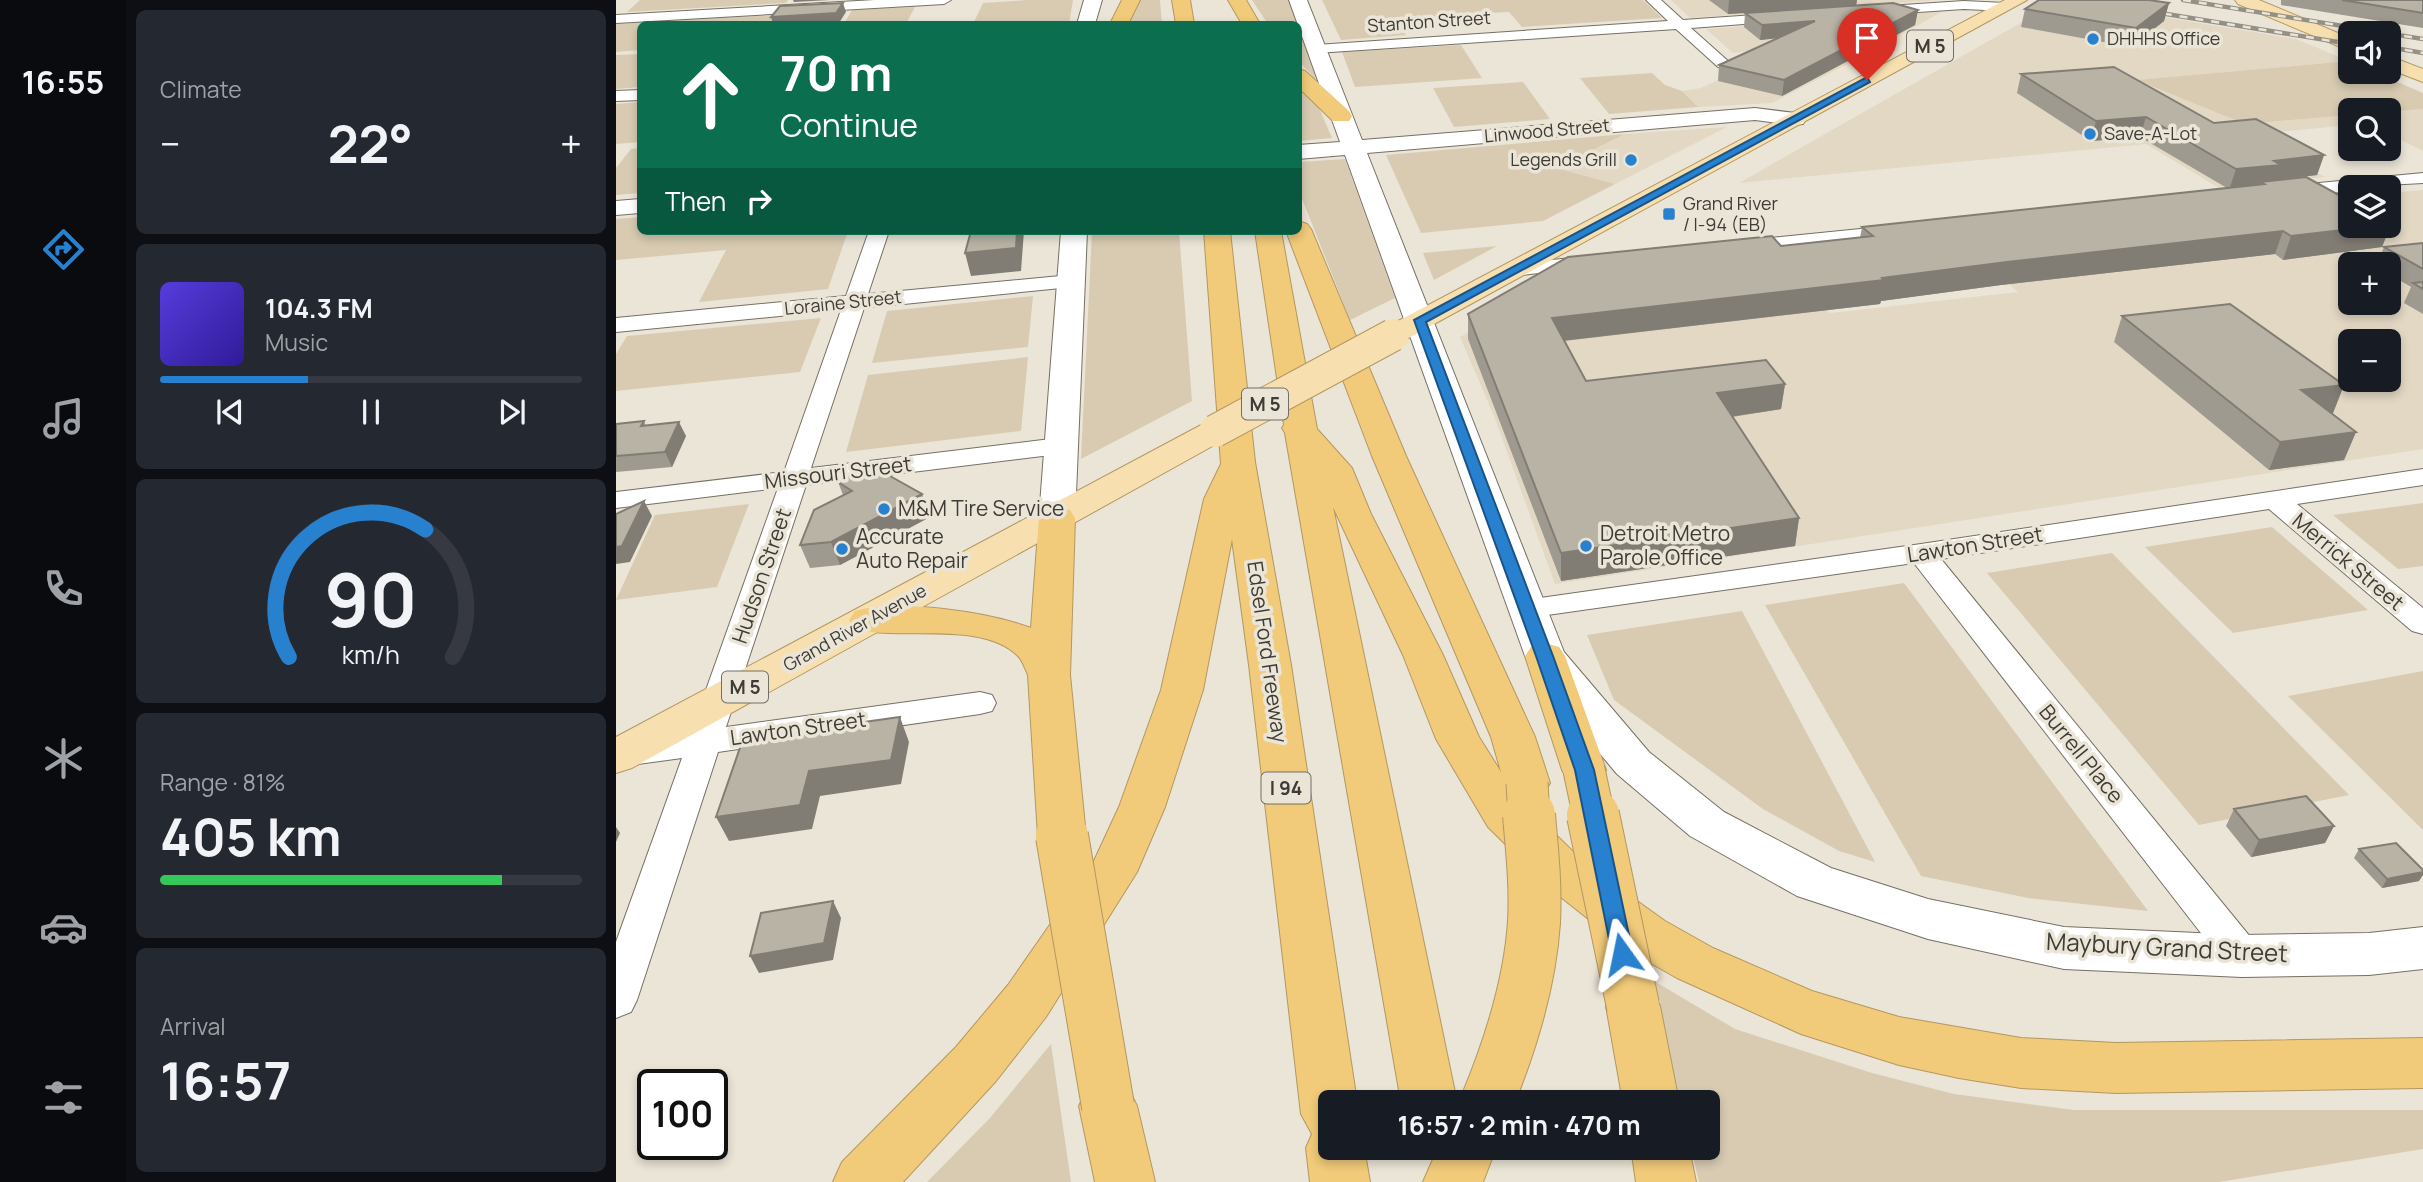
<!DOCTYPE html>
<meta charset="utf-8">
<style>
:root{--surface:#171b24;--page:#242831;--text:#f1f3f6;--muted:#9ea1a6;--line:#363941;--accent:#2881cf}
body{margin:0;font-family:Manrope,sans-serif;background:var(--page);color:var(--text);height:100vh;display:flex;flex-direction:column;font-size:26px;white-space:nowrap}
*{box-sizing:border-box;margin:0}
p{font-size:23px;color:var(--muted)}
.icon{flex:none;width:38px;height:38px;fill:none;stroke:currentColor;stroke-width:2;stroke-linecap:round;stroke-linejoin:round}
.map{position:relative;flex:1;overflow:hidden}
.drawer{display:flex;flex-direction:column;gap:10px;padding:10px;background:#0d0f14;width:490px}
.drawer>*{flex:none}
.banner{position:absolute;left:21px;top:21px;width:665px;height:214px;border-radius:10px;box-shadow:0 4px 10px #0003;background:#0b6e4f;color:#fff;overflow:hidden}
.buttons{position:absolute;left:1722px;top:21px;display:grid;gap:14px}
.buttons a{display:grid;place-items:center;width:63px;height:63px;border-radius:10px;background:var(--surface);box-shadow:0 4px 10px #0003;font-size:35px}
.speed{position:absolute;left:21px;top:1069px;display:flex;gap:14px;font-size:35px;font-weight:700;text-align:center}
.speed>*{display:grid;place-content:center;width:91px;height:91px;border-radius:50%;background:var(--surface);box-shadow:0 4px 10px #0003;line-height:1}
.speed .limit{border:4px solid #111;border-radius:10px;background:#fff;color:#111}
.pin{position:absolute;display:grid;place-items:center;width:60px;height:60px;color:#fff;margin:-72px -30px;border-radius:50% 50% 50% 0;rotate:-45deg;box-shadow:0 0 7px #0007}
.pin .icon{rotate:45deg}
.me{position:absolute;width:77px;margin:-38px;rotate:348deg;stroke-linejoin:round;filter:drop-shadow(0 0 5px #0008)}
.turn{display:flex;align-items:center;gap:24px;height:147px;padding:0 28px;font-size:32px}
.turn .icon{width:91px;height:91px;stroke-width:2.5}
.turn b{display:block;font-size:49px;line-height:60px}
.then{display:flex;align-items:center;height:66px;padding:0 28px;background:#0003;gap:14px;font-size:26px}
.big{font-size:52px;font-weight:700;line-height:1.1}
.drawer .card{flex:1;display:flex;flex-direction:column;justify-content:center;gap:10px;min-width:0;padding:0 24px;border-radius:10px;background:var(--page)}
.drawer .dial{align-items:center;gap:0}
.dial svg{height:182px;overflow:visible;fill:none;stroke:var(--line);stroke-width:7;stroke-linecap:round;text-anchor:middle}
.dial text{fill:var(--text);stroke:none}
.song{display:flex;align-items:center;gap:21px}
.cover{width:84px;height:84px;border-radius:10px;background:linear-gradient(135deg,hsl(250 70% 55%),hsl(250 70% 35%))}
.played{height:7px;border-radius:4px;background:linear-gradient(90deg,var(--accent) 35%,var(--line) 35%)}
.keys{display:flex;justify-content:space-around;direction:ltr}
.heat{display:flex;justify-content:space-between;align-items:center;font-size:38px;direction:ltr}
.charge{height:10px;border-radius:5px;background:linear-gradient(90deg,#34c759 81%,var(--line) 0)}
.trip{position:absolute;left:702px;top:1090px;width:402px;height:70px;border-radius:10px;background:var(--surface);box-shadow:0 4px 10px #0003;font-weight:700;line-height:70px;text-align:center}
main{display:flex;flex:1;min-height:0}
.tabs{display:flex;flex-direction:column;width:126px;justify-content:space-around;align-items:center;background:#090b0e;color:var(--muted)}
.tabs .icon{width:49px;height:49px}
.tabs .active{color:var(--accent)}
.tabs b{font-size:32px;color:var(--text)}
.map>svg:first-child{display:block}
.built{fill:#e3d8c4;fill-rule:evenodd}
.green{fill:#d8cbb2}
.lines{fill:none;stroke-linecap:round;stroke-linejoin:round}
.street-casing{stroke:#767064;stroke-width:2}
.secondary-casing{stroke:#767064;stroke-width:2}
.primary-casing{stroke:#b29862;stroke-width:2}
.highway-casing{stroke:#b29862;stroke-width:2}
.street{fill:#fff;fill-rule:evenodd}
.secondary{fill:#fff;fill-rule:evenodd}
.primary{fill:#f7dfaf;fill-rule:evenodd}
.highway{fill:#f1ca7a;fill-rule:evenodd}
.rail-casing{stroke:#949086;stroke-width:4.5}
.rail{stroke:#ebe5d7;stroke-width:2.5;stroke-dasharray:8;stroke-linecap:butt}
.primary-bridge-casing{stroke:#b29862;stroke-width:34;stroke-linecap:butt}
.highway-bridge-far1-casing{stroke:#b29862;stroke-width:43;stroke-linecap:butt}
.highway-bridge-casing{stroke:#b29862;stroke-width:54;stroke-linecap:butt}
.primary-bridge{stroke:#f7dfaf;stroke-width:32}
.highway-bridge-far1{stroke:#f1ca7a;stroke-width:41}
.highway-bridge{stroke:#f1ca7a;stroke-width:52}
.wall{fill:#9f9a8f}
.shaded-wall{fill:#827d74}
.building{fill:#b9b3a6;stroke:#827d74;stroke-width:2}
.route{fill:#2881cf;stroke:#1a5487;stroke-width:2}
.poi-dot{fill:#2881cf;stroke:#ebe5d7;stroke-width:2.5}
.labels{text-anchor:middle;stroke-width:7;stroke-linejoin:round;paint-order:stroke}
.far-street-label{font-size:18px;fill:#3e3c36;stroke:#ebe5d7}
.far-poi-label{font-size:18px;fill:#3e3c36;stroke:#ebe5d7;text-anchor:start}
.shield{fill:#ebe5d7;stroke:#726f66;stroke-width:2}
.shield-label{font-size:19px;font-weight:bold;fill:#3e3c36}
.street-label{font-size:21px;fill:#3e3c36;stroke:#ebe5d7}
.poi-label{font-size:21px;fill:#3e3c36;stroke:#ebe5d7;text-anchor:start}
.near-street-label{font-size:24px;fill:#3e3c36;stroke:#ebe5d7}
</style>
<main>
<nav class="tabs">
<b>16:55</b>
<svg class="icon active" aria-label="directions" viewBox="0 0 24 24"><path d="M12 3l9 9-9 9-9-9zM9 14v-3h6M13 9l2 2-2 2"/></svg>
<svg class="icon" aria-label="music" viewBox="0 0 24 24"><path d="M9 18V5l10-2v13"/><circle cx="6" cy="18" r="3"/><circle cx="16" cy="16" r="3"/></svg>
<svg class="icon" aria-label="phone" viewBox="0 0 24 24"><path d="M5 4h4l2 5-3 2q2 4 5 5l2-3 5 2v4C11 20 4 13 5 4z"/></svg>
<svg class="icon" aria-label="climate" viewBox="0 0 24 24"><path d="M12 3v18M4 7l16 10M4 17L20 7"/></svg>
<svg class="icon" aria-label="car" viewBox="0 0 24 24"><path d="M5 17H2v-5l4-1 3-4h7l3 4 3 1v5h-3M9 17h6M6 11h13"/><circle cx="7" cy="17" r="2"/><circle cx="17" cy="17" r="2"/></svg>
<svg class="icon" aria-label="filters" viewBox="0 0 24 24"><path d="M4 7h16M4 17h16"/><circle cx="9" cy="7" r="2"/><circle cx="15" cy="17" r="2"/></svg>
</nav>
<section class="drawer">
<div class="card"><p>Climate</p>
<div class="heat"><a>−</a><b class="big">22°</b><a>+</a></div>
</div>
<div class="card">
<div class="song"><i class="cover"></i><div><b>104.3 FM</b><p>Music</p></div></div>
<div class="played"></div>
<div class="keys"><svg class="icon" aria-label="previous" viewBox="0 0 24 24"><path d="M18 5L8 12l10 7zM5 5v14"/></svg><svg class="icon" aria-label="pause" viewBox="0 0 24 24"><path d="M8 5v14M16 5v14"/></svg><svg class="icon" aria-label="next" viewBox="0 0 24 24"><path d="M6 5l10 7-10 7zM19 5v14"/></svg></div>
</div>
<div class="card dial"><svg viewBox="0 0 100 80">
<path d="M14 69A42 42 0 1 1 86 69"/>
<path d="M14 69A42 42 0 0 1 74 13" stroke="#2881cf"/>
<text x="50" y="56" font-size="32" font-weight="700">90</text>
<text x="50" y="72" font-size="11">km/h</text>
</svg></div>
<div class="card"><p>Range · 81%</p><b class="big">405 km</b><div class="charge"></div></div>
<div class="card"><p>Arrival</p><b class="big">16:57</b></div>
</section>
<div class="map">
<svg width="1807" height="1182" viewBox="0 0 1807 1182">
<rect width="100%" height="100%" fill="#ebe5d7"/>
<path class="built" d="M1055 0H1322L1074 18Z
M1445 0 1680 39 1733 61 1524 80 1629 124 1734 115V125L1631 135 1709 177 1603 188 1530 144 1123 183Z
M1327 11 1278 39 1259 35 1147 45 1144 50 1117 53 1090 29Z
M1180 44 1247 56 1156 103 1082 107 1066 91 1085 88Z
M1807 109V151L1773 134V112Z
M1111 127 999 184 939 168 1009 134Z
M1807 190V449L939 584 878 416 844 337 948 277 1163 255 1214 313 1402 292 1338 236 1734 197V226H1773V193ZM1734 264H1773V303H1734ZM1734 341H1773V380H1734Z"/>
<path class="green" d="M24 0H172L170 3 11 12Z
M412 0H457L453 24H357L367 3Z
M524 0H544L546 24H513Z
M636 0H674L702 78H698L683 61 682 24H652Z
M706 0H1027L1046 18 906 27 893 12 781 18 790 35 725 40Z
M299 7 290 24H228L236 10Z
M192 13 184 24H24V50L0 52V24Z
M845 45 866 78 739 87 726 52Z
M24 54V87L0 89V55Z
M1733 61 1734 72H1758L1807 93V109L1773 112 1734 110V115L1629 124 1521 80Z
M1036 73 1049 85 1066 91 1082 107 993 114 964 78Z
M682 82 701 103 716 138 683 141Z
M907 82 934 119 838 127 817 88Z
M24 102V142L0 144V104Z
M1009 134 940 168 999 184 927 221 805 233 770 155Z
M24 148V193L0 195V168L15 149Z
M729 159 779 298 734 320 683 191V162Z
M24 217V231H232L212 289 83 302 110 250 0 260V219Z
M476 231H563L576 401 465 459Z
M881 246 818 280 807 253Z
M417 296 412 347 256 363 271 311Z
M205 318 184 372 0 391V354L11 336Z
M412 357 405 431 230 452 252 375Z
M1807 503V566L1782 569 1717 515Z
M133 504 101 587 0 600 39 515Z
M1656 527 1752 610 1617 633 1529 547Z
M1496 553 1733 795 1583 825 1371 573Z
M1288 583 1532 911 1412 898 1305 876 1149 605Z
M1126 611 1259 862 1223 851 1147 809 998 700 971 635Z
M1807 671V830L1672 696Z
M1038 981 1119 1029 1256 1073 1338 1094 1458 1110H1807V1149L1603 1182H1083L1075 1148H1092V1102H1065L1045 1027Z
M435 1044 455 1182H311L373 1119Z"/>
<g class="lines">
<g class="street-casing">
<path id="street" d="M259 0H335L328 4 0 23V15Z
M1030 0H1045L1067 20 1168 13 1175 17 1168 21 1075 28 1112 61 1115 64 1112 67H1102L1060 29 700 53 693 49 700 45 1052 21Z
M1348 1 1389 3 1396 7 1389 11 1348 9 1256 15 1249 11 1256 7Z
M24 90V100L0 101V91Z
M1807 173V183L1734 187V191L1672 198 1663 192 1672 186Z
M1284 225 1294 231 1291 235 1125 253 1118 251 1115 247 1118 243 1125 241Z
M253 231H273L252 294 455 275 462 277 466 281 462 285 455 287 248 308 195 468 443 438 452 441 456 446 452 451 443 454 190 485 110 727 364 692 376 695 380 703 376 711 364 714 102 752 21 1000 15 1012 0 1018V942L66 758 0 767V743L75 732 162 488 0 508V492L168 472 225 310 0 332V318L230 296Z
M974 256 981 258 984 262 981 266 898 276 891 274 888 270 891 266 898 264Z
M1807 469V485L1681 504 1807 608V634L1796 631 1653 509 1325 559 1640 944 1646 956 1640 968 1626 973 1612 968 1298 563 910 618 899 616 895 609 899 602 910 600 1305 544Z"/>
</g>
<g class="secondary-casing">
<path id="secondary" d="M468 0H486L479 24H461Z
M673 0H691L746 140 1139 108 1187 114 1190 119 1187 124 1179 125 1139 120 751 153 948 652 1033 752 1108 812 1215 868 1312 899 1448 927 1626 935 1753 933 1807 927V969L1753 975 1626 977 1448 969 1312 939 1181 896 1074 836 1001 774 960 725 909 656 729 155 682 159V145L724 142Z
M24 199V213L0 215V201Z
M445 231H471L459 518 454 526 441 529 428 526 423 518Z"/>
</g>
<g class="primary-casing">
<path id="primary" d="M1389 0H1411L787 341 777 344 767 341 762 335 767 329Z
M1619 0H1643L1734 38V51L1622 4Z
M1773 56 1807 69V82L1773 69Z
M599 421 611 424 615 431 611 438 16 768 0 773V737L587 424Z"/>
</g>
<g class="highway-casing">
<path id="highway" d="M506 0H524L512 24H494Z
M556 0H574L578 24H560Z
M612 0H630L644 24H626Z
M682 69 689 71 733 111 736 116 733 121H717L682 87Z
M682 221 691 224 695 229 790 456 919 737 934 783 927 795 911 800 900 796 971 865 1049 921 1097 948 1196 991 1283 1017 1405 1038 1500 1043 1807 1038V1088L1500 1093 1405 1088 1343 1078 1283 1065 1185 1034 1061 978 1013 951 937 891 872 827 820 739 787 655 717 507 841 1102H785L669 433 666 428 668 425 639 231H665L701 429 736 468 755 514 827 655 863 737 885 772 875 737 756 456 670 231H682Z
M588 231H614L639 462 675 665 741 1102H714V1148H748L754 1182H694L690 1148 696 1134 685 1114 633 665 616 539 587 690 549 807 521 872 430 1017 380 1081 287 1182H217L226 1162 340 1047 392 985 477 863 503 807 545 690 588 499 605 464Z
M441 507 454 510 459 518 454 675 470 836 463 849 446 854 429 849 422 836 412 675C409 669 407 661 402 656 365 620 286 641 239 629L233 620 239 611C284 599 372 612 415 628L423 518 428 510Z
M929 643 943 647 949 656 990 770 984 781 968 786 952 781 946 770 909 656 915 647Z
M1017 983 1036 990 1044 1006 1063 1102H1007L990 1006 998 990Z
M492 1080 512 1088 521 1106 539 1182H479L463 1106 472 1088Z
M822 1148H880L867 1182H807Z
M1015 1148H1073L1080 1182H1020Z"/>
</g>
<use href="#street" class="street"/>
<use href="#secondary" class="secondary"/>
<use href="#primary" class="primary"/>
<use href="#highway" class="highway"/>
<g class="rail-casing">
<path id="rail" d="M1567 0 1807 39
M1532 11 1734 44
M1773 47 1807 53"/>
</g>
<use href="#rail" class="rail"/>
<g class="primary-bridge-casing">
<path id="primary-bridge" d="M599 431 777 335"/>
</g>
<g class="highway-bridge-far1-casing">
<path id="highway-bridge-far1" d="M968 770 978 817
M911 783 913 817"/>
</g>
<g class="highway-bridge-casing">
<path id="highway-bridge" d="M977 815 1017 1006
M446 836 492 1106
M871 1102C895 1044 914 984 918 922 920 886 916 850 913 815"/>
</g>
<use href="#primary-bridge" class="primary-bridge"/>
<use href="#highway-bridge-far1" class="highway-bridge-far1"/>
<use href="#highway-bridge" class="highway-bridge"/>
</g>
<path class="wall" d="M1093 0H1241L1240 5 1302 10 1299 25 1166 96 1102 81 1103 65 1161 38 1144 40 1128 27 1129 13 1112 14Z
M1665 0H1807V28L1665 5Z
M1553 3 1548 21 1515 47 1405 27 1409 9Z
M1405 74 1598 123 1708 155 1701 175 1667 179 1775 224 1766 247 1667 260 1659 254 1385 285 1265 301 1264 304 948 341 970 381 1169 384 1165 409 1116 417 1183 518 1179 546 945 581 852 339V314L1165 246 1244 238 1246 227 1611 188 1524 137 1475 141 1401 93Z
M1807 243V314L1788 303 1795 287 1773 274V264H1761L1768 247Z
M1506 316 1728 385 1717 413H1715L1740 432 1728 460 1653 470 1498 342Z
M28 421 30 426 70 436 56 467 0 472V424Z
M222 482 306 494 314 517 224 565 194 568 184 545 227 495Z
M1618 809 1718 826 1709 843 1635 857 1610 826Z
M1743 849 1803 881 1766 888 1738 858Z"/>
<path class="shaded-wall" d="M177 0H214L178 2Z
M1113 0H1241L1240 6 1112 14Z
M227 3 230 12 223 23 157 24 155 17Z
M1553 3 1548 21 1515 47 1520 28Z
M1302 10 1299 25 1166 96 1168 80Z
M1199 21 1197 35 1144 40 1146 25Z
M1530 117 1524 137 1475 141 1480 121Z
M1708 155 1701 175 1660 180 1648 184 1644 182 1642 187 1613 190 1620 169 1658 161Z
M1773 224H1775L1766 247 1667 260 1675 236 1761 226H1773Z
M401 231H408L405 271 355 276 349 253Z
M1667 231 1659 254 1385 285 1265 301 1264 304 936 342V318L1391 262Z
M1169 384 1165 409 1098 419 1101 393Z
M1728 385 1717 413 1674 418 1685 390Z
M63 422 70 436 56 467 49 452Z
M1740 432 1728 460 1653 470 1664 442Z
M306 494 314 517 224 565 215 542Z
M28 501 36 516 14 562 0 564V547Z
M1183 518 1179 546 945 581V553Z
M284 717 293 742 285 784 204 796 196 829 113 841 100 817 193 771Z
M1718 826 1709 843 1635 857 1643 840Z
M0 827 4 833 0 842Z
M1807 872V875L1803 881 1766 888 1771 879Z
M217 901 225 918 217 960 143 973 134 956Z"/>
<path class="building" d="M1423 0H1533L1553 3 1520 28 1409 9Z
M1726 0H1807V13Z
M227 3 220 13 155 17 164 6Z
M1277 3 1302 10 1168 80 1103 65 1199 21 1146 25 1129 13Z
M1498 67 1598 123 1640 119 1708 155 1658 161 1665 165 1620 169 1530 117 1480 121 1405 74Z
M1690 177 1734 201V226H1761L1675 236 1667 231 1391 262 1266 278 1268 280 936 318 970 381 1150 360 1169 384 1101 393 1183 518 945 553 852 314 952 257 1156 236 1165 246 1257 236 1246 227 1648 184 1644 182Z
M355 231H401L400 248 349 253Z
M1807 243V269L1768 247Z
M1807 282V289L1797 283Z
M1614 304 1728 385 1685 390 1740 432 1664 442 1506 316Z
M28 421 25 426 63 422 49 452 0 456V424Z
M256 466 306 494 215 542 184 545 198 510 236 491 222 482Z
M28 501 6 546 0 547V514Z
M284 717 275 760 193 771 184 805 100 817 127 739Z
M1690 796 1718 826 1643 840 1618 809Z
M1780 843 1807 870V872L1771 879 1743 849Z
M217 901 208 943 134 956 145 913Z"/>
<path class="route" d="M1251 77 1254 82 810 322 937 656 978 770 1017 954 1014 960 1006 963 999 960 996 954 959 770 920 656 798 320Z"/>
<g class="poi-dot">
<circle cx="1477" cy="39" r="7"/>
<circle cx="1474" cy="134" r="7"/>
<circle cx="1015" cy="160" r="7"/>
<rect x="1046" y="207" width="14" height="14" rx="3.5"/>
<circle cx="268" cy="509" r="7"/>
<circle cx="970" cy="546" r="7"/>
<circle cx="226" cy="549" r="7"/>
</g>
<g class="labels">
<g class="far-street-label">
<text transform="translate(813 22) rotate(-4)" y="6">Stanton Street</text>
<text transform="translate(931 131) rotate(-5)" y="6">Linwood Street</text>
<text transform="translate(227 303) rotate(-6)" y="6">Loraine Street</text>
<text transform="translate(239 628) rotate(-29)" y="6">Grand River Avenue</text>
</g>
<g class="far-poi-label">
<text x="1491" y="45">DHHHS Office</text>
<text x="1488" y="140">Save-A-Lot</text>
<text x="1001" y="166" text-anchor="end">Legends Grill</text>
<text x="1067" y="210">Grand River<tspan x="1067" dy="21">/ I-94 (EB)</tspan></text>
</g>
<g class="shield">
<rect x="1291" y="30.5" width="46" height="31" rx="5"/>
<rect x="626" y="388.5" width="46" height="31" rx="5"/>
<rect x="106" y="671.5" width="46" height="31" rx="5"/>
<rect x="645.5" y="772.5" width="49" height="31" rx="5"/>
</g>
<g class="shield-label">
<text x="1314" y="53">M 5</text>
<text x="649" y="411">M 5</text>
<text x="129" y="694">M 5</text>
<text x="670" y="795">I 94</text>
</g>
<g class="street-label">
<text transform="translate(222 473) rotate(-7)" y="7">Missouri Street</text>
<text transform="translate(1359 545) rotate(-9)" y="7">Lawton Street</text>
<text transform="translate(1732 562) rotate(40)" y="7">Merrick Street</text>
<text transform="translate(146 576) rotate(-71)" y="7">Hudson Street</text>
<text transform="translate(651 652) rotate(82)" y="7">Edsel Ford Freeway</text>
<text transform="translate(182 729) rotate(-8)" y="7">Lawton Street</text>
<text transform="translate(1465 754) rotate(51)" y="7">Burrell Place</text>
</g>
<g class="poi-label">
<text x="282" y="516">M&amp;M Tire Service</text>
<text x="984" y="541">Detroit Metro<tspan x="984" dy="24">Parole Office</tspan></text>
<text x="240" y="544">Accurate<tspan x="240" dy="24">Auto Repair</tspan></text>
</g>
<g class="near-street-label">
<text transform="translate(1551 948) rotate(3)" y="8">Maybury Grand Street</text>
</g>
</g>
</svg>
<div class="buttons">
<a><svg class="icon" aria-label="sound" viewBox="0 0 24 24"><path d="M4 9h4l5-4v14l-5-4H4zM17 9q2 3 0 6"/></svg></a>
<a><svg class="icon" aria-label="search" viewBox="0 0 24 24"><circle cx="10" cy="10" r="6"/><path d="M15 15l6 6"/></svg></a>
<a><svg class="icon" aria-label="layers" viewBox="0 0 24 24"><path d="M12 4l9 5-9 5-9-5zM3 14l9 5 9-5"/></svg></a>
<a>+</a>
<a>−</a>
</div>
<div class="speed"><div class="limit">100</div></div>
<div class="pin" style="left:1251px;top:80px;background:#d93025"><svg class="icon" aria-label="arrive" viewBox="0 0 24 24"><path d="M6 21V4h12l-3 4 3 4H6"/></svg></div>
<svg class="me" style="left:1006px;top:954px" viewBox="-20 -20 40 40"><path d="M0-17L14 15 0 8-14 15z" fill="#2881cf" stroke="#fff" stroke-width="4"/></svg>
<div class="trip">16:57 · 2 min · 470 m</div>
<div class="banner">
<div class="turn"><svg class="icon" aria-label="ahead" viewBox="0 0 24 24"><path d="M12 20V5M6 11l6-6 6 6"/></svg><div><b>70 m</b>Continue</div></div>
<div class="then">Then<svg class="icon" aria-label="right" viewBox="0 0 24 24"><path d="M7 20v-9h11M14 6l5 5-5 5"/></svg></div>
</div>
</div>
</main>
